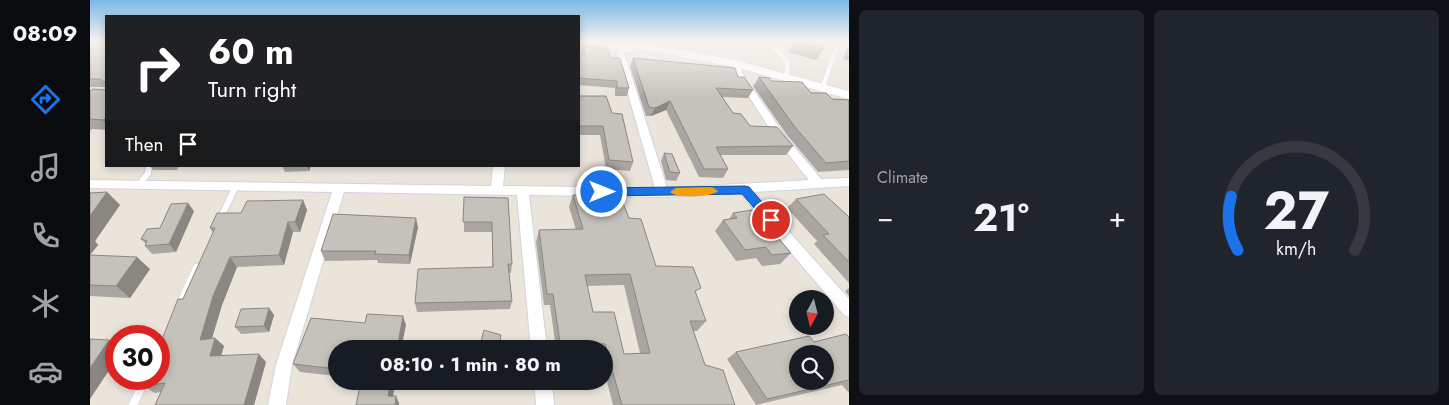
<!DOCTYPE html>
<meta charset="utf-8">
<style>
:root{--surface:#171b24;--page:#20242c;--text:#f1f3f6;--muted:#9ea1a6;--line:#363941;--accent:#1a73e8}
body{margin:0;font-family:Jost,sans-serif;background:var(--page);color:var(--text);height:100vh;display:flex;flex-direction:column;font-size:19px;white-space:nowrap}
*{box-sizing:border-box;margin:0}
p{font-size:16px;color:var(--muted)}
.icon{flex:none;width:28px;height:28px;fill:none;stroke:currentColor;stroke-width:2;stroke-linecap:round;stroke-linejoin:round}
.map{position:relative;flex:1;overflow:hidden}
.panel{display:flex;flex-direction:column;gap:10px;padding:10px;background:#0d0f14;width:600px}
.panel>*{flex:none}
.hud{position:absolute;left:15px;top:15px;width:475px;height:152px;border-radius:0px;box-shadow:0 2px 8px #0003;background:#202124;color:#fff;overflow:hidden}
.needle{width:32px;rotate:187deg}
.controls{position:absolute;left:699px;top:290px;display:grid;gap:10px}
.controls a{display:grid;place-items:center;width:45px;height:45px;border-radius:50%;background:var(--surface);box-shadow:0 2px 8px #0003;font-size:25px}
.speed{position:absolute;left:15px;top:325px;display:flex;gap:10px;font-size:25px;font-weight:700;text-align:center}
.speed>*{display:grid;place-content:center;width:65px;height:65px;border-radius:50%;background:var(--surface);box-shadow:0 2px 8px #0003;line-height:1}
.speed .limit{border:8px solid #d22;background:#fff;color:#111}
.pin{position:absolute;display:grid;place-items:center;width:42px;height:42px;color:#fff;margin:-21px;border:2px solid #fff;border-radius:50%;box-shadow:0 1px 5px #0007}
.me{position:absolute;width:55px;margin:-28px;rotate:90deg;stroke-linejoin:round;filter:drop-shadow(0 0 4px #0008)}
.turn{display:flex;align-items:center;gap:18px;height:105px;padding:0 20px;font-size:22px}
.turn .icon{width:65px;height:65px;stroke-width:2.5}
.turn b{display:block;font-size:35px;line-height:42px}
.then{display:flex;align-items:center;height:48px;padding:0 20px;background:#0003;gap:10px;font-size:19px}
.big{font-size:38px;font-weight:700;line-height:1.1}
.panel .tile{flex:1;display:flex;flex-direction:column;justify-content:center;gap:8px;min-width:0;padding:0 18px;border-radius:8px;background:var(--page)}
.panel .dial{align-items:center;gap:0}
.dial svg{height:130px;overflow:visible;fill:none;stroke:var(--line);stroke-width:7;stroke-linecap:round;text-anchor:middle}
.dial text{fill:var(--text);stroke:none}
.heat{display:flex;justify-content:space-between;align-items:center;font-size:28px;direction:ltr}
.panel .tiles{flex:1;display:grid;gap:10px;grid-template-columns:repeat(2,1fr)}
.trip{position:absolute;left:238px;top:340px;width:285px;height:50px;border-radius:25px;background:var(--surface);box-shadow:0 2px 8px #0003;font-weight:700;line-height:50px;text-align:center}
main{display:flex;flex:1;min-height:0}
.dock{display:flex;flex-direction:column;width:90px;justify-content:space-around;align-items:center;background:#090b0e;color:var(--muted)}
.dock .icon{width:35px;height:35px}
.dock .on{color:var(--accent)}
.dock b{font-size:22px;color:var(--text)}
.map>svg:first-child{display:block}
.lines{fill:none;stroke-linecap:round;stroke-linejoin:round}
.service-far2-casing{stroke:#d1d3e0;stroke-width:5}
.service-far1-casing{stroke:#d1d3e0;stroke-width:8}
.service-casing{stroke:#d1d3e0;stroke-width:9}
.minor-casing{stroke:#d1d3e0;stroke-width:2}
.secondary-casing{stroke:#d1d3e0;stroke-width:1}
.service-far2{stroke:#fff;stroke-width:4.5}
.service-far1{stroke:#fff;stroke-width:6}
.service{stroke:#fff;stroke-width:8}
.minor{fill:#fff;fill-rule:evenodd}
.secondary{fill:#fff;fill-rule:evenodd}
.wall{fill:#a9a6a1;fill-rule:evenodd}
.shaded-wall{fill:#8a8783}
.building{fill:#c5c1bb;stroke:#8a8783;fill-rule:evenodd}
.route{fill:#1a73e8;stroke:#114b97}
.slow{fill:#f59e0b}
</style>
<main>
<nav class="dock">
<b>08:09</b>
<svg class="icon on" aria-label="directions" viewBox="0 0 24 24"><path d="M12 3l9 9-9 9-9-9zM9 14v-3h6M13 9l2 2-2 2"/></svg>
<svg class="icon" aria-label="music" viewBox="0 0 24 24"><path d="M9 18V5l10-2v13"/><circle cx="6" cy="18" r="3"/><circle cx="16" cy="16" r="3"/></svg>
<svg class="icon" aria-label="phone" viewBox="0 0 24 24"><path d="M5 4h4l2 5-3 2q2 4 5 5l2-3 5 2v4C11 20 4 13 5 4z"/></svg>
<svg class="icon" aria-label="climate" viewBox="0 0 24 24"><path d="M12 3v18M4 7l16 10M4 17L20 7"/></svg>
<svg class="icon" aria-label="car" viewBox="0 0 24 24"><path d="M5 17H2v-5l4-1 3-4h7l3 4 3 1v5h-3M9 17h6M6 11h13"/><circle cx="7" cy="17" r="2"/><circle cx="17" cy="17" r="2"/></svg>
</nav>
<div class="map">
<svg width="759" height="405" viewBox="0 0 759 405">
<rect width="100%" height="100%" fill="#eae4db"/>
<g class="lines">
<g class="service-far2-casing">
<path id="service-far2" d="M678 41 697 61V77
M733 87 748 41"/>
</g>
<g class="service-far1-casing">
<path id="service-far1" d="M49 185 58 173 59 166
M129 221 146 186"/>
</g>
<g class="service-casing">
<path id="service" d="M89 307 107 268
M43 405 55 379"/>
</g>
<g class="minor-casing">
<path id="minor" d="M530 49 534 52 577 188 719 180 687 140 644 73 642 64 646 61 650 64 652 73 695 136 731 179 759 178V186L664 192 759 299V317L754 315 650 193 572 197 439 195 457 349H441L427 195 254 192 202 365 196 405H178L186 365 242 192 0 188V180L401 186 403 166H415L413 186 565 188 526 52Z
M444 381H462L464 405H446Z"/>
</g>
<g class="secondary-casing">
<path id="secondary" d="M492 41H544L646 60 759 91V99L644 67 544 48 543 51 539 53 498 44Z"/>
</g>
<use href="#service-far2" class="service-far2"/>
<use href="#service-far1" class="service-far1"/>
<use href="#service" class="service"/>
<use href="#minor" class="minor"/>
<use href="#secondary" class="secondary"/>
</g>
<path class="wall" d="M0 41H16V87H0Z
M605 41H627L626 43H606Z
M704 41H736L733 49 726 60 698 52Z
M759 43V61L753 59Z
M492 46 521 58 539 88 537 96H525V88L489 85V54H491Z
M543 58 648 77 663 90 658 98 632 97 643 113 660 126 703 146 696 155H630L638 169 633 178 609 177 576 110 561 116H556L540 66Z
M669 77 742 99 759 100V170L728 172 697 135 663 86Z
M16 90V130L2 129 0 131V91Z
M489 96 522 113 543 162 540 171 516 169 510 135H489Z
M574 153 590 173 586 181 576 180 571 161Z
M60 166H89L87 170H63Z
M192 166H221L219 171 195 172Z
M17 192 30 205 5 241 8 245 0 255 60 269 40 298 0 296V193Z
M483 195 529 201 566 266 606 294 616 321 607 331H603L615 365 645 405H523L514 370V349H466L460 305H454L446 242 449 230H486L479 207ZM534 285 550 353 534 354 503 312 497 286Z
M374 197 418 198 422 264 421 273H419L422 301 420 309 327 312 325 303 402 267V232H374Z
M706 199 759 217V283L724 244 727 241 697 208Z
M213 200 217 210 210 232H203L194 265 147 267 132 305 122 338H125L134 346 131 355 176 362 164 405H65L71 392 65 393 53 386 123 233 120 228 151 213Z
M104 211 86 252 62 254 55 246 56 244 51 239 70 228Z
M643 213 674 226 701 253 690 264 672 266 666 258 646 261 625 231 633 220 639 219Z
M328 227 320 264 288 263 287 260 235 261 231 251Z
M759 288V296L755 291Z
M179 308 184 315 179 332 151 334 145 327Z
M275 323 316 325 246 349V376L210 372 203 364Z
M759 337V393L752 385 666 405 637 359 646 352 724 342Z
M264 381H305L303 396 309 403 270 384H266Z"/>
<path class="shaded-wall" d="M580 101 576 110 561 116 565 108Z
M16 118V124L13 120Z
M217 166H221L219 171Z
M17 192 30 205 5 241 8 245 0 255V216Z
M213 200 217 210 210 232 205 222Z
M98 203 104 211 86 252 79 244Z
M326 218 328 227 320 264 319 255Z
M198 222 203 232 194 265 189 255Z
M47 257 60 269 40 298 26 286Z
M140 257 147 267 132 305 119 348 110 340 123 296Z
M179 308 184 315 179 332 174 326Z
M313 316 316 325 311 349H307Z
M125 338 134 346 129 363 120 356Z
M19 340 26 345V360L0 399V368Z
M169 354 176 362 164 405H154Z
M301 381H305L302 403 298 396Z
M306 396 309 403V405H305Z"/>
<path class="building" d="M0 41H16V80L14 82 10 79H0Z
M704 41H736L733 49 704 42Z
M492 46H516L521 58H530L539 88H527V81L489 78V54H495Z
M543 58 645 68 648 77H654L663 90 626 88 643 113 651 114 660 126 687 127 703 146 626 147 638 169H614L580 101 565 108 559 107Z
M669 77 679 78 681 81 712 82 721 93H736L742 99 759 100V161L736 163 704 126Z
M3 89 16 90V118L13 120 0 119V91Z
M489 96H516L522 113 532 114 543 162 519 160 513 126H489Z
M574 153 582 154 590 173 580 172Z
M17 192 0 216V193Z
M526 193 529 201 533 203 539 218 551 219 566 266 603 267 611 288 605 291 616 321H600L615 365 633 370 645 405H532L515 344 470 343 463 294H457L449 230 493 229 483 195ZM540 274 560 353 534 354 524 312H503L495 275Z
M734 194 759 217V262L733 235 739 234 706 199Z
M374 197 418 198 422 264H418L422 301 325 303 328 269 403 267 402 222H373Z
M213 200 205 222H198L189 255 140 257 123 296 110 340 125 338 120 356 169 354 154 405H65L75 383 53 386 56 379H69V347L88 299H93L125 228H120L127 213H151L157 201Z
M98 203 79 244 55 246 57 241 51 239 57 229 70 228 81 204Z
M662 210 674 226H678L701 253 682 255 676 247 655 250 633 220 647 218 643 213Z
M243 214 326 218 319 255 285 254 286 251H231Z
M0 255 47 257 26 286 0 285Z
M179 308 174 326 145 327 151 309Z
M277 314 313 316 307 349H246V369L203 364 221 318 275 323Z
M394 330 411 335 409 349H389Z
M756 334 759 337V380L677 399 646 352 719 336 724 342ZM708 354H735V381H708Z
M0 339 19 340 0 368Z
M271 381H301L298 396H306L305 405H266Z"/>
<linearGradient id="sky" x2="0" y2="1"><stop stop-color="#7bb8e6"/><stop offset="0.42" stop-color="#f6f3ef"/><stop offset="1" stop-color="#f6f3ef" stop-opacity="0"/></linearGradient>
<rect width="759" height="98" fill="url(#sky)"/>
<path class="route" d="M655 186 659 187 685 217V223H677L652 194 512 196 507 192 512 188Z"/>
<path class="slow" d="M622 187 628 191C623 197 586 199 580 192L586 188Z"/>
</svg>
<div class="controls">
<a><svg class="needle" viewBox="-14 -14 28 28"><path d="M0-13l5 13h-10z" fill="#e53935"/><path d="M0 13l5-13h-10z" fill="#9ea1a6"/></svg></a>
<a><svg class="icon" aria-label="search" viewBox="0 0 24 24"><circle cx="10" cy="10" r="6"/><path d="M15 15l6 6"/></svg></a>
</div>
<div class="speed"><div class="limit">30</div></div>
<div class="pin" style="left:681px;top:220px;background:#d93025"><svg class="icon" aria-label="arrive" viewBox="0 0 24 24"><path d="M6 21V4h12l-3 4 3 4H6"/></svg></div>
<svg class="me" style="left:512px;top:192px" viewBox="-20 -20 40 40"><circle r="17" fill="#1a73e8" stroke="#fff" stroke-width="3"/><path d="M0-11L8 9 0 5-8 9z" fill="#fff"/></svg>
<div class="trip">08:10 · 1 min · 80 m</div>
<div class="hud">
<div class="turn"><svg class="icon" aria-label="right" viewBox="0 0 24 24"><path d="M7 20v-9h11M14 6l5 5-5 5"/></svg><div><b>60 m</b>Turn right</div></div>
<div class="then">Then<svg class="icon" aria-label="arrive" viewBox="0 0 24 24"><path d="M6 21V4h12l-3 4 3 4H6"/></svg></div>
</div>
</div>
<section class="panel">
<div class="tiles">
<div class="tile"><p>Climate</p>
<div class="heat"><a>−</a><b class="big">21°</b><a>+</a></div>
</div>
<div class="tile dial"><svg viewBox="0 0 100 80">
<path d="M14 69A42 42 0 1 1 86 69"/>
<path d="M14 69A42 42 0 0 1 10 36" stroke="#1a73e8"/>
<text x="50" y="56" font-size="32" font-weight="700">27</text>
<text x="50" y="72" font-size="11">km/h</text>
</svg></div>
</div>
</section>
</main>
